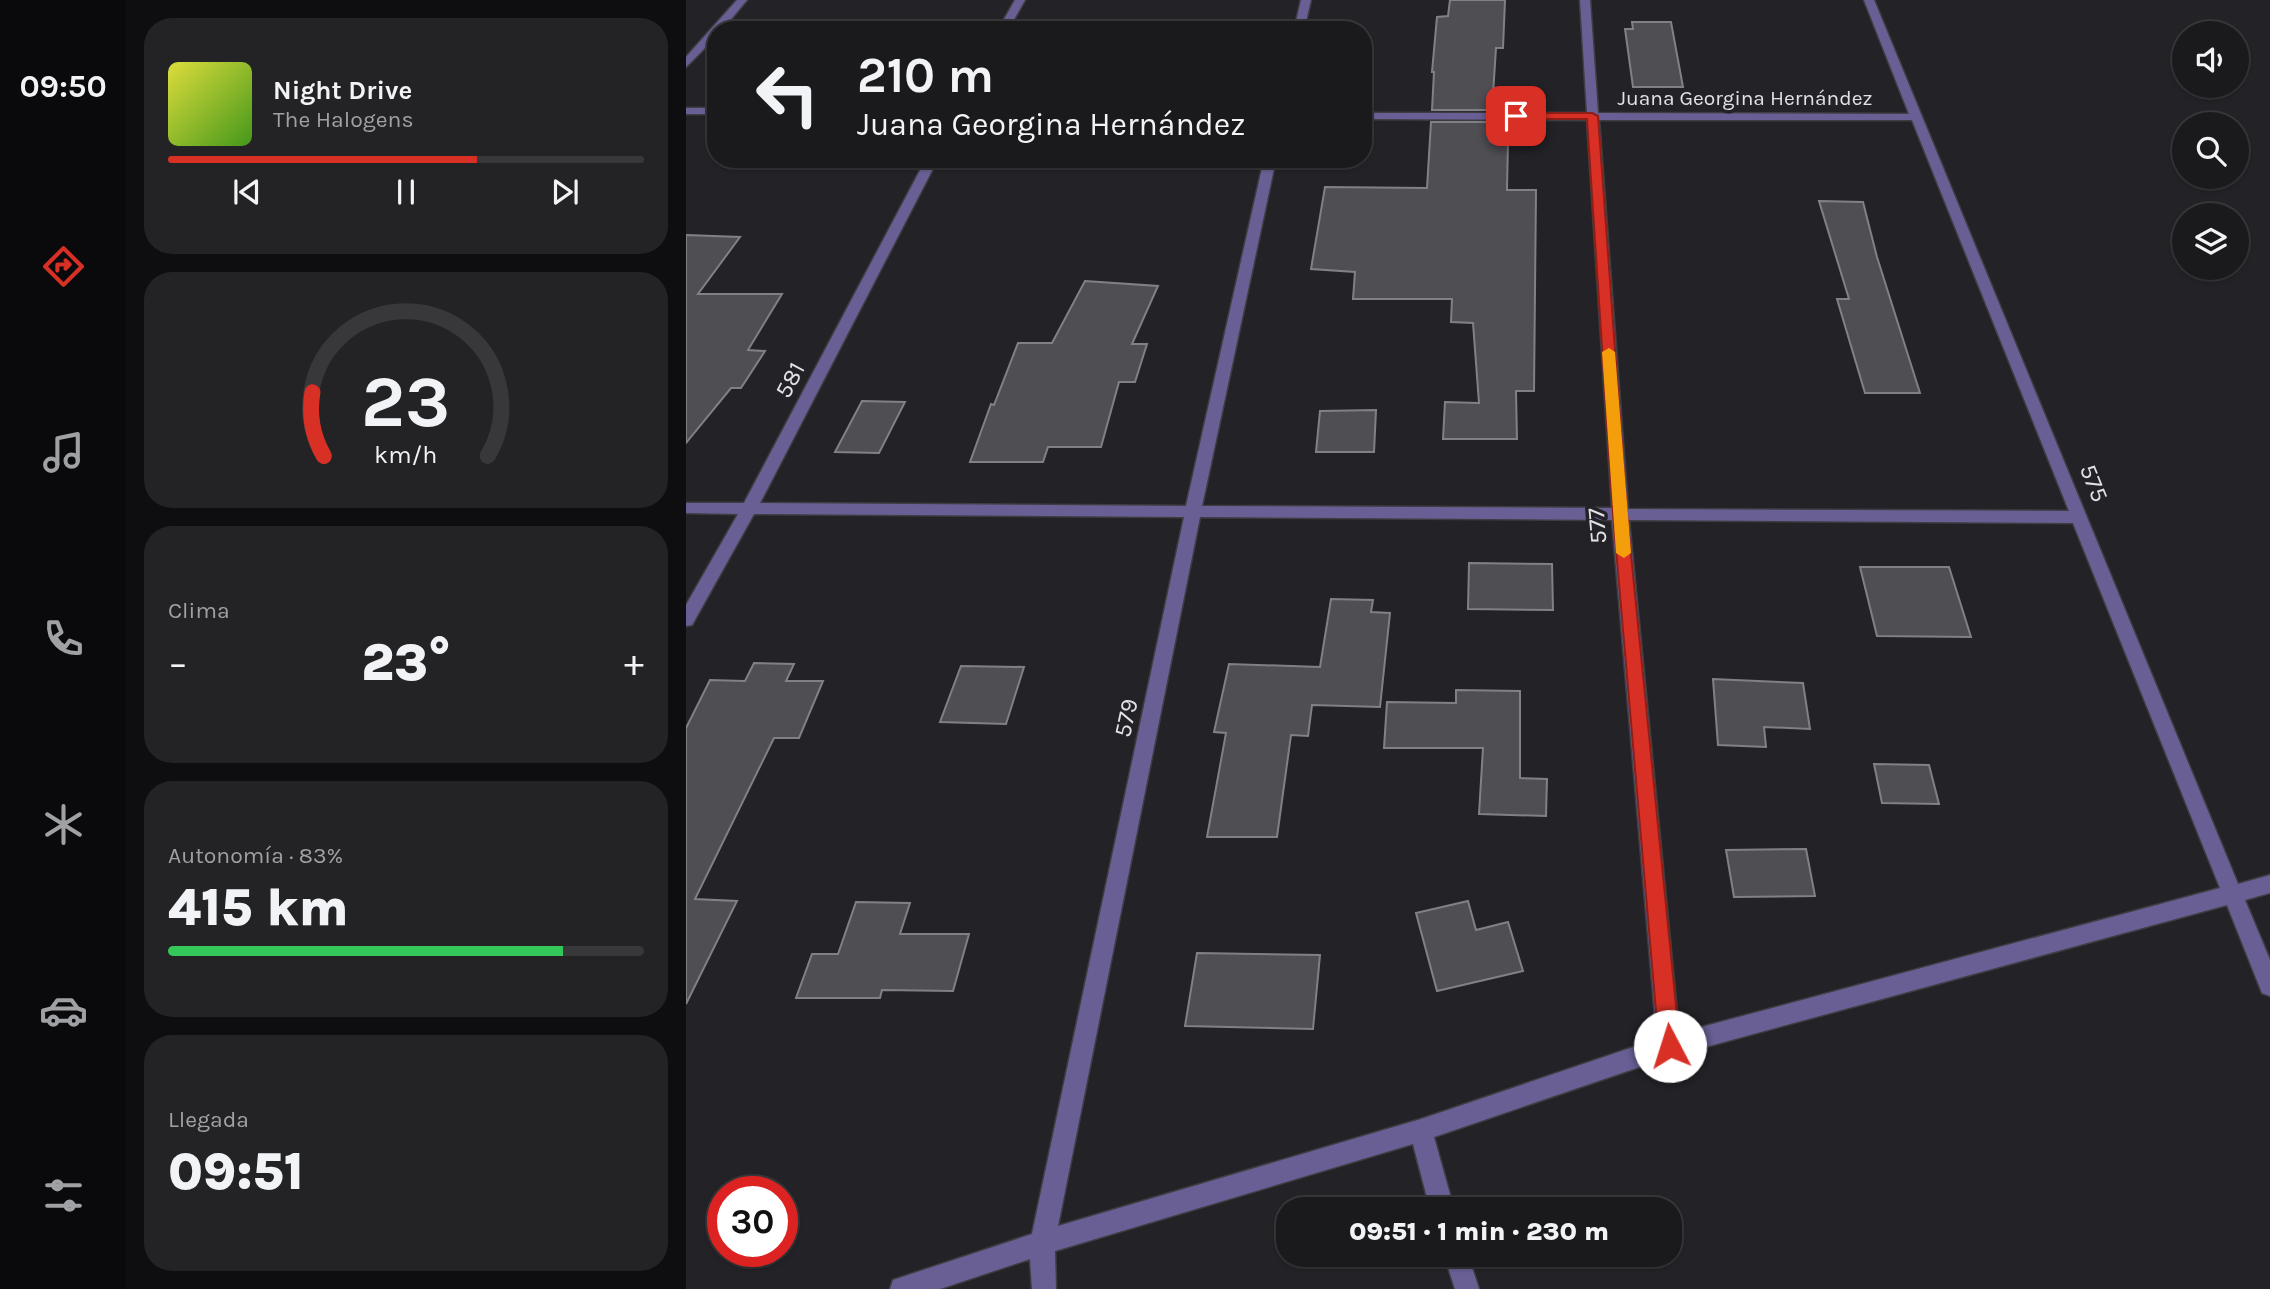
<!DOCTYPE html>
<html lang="es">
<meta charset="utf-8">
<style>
:root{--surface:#1a1a1d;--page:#232326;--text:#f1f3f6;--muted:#9fa1a4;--line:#38383b;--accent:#d93025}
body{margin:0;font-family:Karla,sans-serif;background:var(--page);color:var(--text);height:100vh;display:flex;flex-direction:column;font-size:26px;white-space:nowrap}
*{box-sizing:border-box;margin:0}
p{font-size:23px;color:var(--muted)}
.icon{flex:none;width:38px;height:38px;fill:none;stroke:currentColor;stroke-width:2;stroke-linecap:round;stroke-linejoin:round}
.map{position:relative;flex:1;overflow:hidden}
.side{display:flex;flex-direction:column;gap:18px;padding:18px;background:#0e0e10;width:560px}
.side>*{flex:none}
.hud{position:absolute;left:21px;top:21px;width:665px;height:147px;border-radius:28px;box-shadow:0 2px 5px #0004,0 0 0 2px var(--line);background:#1a1a1d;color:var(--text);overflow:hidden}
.fabs{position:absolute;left:1486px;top:21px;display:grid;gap:14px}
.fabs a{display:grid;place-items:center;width:77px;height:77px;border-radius:50%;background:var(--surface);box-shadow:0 2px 5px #0004,0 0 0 2px var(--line);font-size:35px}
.speed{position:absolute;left:21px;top:1176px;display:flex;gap:14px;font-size:35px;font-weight:700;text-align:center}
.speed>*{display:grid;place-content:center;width:91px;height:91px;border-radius:50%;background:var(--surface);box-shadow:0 2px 5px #0004,0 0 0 2px var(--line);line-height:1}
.speed .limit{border:10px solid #d22;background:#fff;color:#111}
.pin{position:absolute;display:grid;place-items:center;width:60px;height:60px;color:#fff;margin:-30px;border-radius:14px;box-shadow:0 4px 10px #0006}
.me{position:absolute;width:77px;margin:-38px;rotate:355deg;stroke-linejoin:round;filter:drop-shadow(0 0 5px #0008)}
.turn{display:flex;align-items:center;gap:24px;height:147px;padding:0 35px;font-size:32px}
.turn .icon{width:91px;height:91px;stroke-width:2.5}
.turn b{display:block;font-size:49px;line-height:60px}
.big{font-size:52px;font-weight:800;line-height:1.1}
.side .card{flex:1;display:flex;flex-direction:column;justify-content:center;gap:10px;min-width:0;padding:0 24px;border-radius:28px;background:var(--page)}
.side .dial{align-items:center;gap:0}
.dial svg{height:182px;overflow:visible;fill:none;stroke:var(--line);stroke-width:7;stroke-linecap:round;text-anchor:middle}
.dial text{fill:var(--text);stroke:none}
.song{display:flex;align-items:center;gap:21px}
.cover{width:84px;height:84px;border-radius:10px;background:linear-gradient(135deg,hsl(60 70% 55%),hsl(100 70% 35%))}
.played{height:7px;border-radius:4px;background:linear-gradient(90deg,var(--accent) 65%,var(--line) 65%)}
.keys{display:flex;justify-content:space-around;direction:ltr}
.heat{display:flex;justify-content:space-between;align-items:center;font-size:38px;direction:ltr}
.charge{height:10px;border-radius:5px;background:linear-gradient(90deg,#34c759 83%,var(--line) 0)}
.trip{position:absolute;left:590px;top:1197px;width:406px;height:70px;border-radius:28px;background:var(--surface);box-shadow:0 2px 5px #0004,0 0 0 2px var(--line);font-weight:800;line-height:70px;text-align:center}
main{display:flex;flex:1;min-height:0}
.tabs{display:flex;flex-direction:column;width:126px;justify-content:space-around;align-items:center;background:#0a0a0c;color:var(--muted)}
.tabs .icon{width:49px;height:49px}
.tabs .selected{color:var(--accent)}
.tabs b{font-size:32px;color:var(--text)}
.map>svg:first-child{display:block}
.building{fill:#4e4e53;stroke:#818086;stroke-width:2}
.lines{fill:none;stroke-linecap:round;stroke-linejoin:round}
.minor-casing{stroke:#3e3d42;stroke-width:3}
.minor{fill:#695f95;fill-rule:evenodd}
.route{fill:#d93025;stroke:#8d1f18;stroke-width:2}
.slow{fill:#f59e0b}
.labels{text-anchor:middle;stroke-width:7;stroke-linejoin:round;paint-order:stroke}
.far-street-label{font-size:21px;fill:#e2e1e5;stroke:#232227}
.street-label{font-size:24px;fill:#e2e1e5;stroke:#232227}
</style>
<main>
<nav class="tabs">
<b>09:50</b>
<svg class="icon selected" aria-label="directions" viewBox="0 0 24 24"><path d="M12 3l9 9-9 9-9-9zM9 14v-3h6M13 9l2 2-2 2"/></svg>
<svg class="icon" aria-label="music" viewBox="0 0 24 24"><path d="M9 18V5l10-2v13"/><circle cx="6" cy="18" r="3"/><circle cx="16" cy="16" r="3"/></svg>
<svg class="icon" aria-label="phone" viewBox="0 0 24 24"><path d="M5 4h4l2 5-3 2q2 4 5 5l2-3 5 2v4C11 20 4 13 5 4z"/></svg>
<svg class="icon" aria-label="climate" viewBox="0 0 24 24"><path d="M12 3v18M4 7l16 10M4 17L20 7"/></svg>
<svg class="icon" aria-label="car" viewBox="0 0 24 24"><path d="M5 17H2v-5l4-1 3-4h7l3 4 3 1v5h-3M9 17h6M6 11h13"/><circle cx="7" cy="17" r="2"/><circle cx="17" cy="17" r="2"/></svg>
<svg class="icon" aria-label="filters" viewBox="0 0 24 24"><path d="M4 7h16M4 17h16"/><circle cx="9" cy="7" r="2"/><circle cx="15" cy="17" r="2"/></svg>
</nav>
<section class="side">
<div class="card">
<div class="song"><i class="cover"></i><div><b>Night Drive</b><p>The Halogens</p></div></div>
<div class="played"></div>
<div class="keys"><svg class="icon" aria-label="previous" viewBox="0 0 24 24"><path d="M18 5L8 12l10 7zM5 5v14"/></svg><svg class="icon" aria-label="pause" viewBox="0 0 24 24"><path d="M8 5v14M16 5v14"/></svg><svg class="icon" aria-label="next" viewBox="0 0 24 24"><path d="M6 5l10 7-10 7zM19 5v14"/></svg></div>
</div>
<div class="card dial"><svg viewBox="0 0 100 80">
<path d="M14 69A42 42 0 1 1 86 69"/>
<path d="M14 69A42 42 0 0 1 9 41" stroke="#d93025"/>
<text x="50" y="56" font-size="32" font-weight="700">23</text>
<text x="50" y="72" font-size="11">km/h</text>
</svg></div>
<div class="card"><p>Clima</p>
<div class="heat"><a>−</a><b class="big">23°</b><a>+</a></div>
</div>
<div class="card"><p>Autonomía · 83%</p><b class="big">415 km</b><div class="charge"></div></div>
<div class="card"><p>Llegada</p><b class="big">09:51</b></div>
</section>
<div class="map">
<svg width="1584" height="1289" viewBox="0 0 1584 1289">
<rect width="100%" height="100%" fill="#232227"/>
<path class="building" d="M764 0H819L817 48H810L806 110H746L748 72H746L751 17 762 16Z
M946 22H985L997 87H947L939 29H947Z
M745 122H805L804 141H822L821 190H850L848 391H830L831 439H757L759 402 793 403 787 323 765 322 766 299H667L669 272 625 269 639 187 741 188Z
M1133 201 1177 202 1191 257 1234 393H1179L1151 299H1163Z
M0 235 54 237 12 294H96L62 350 79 351 55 388H45L0 443Z
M399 281 472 286 446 344H461L449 382H433L415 447H362L357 462H284L305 404 308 405 332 343H366Z
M176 401 219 402 193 453 149 452Z
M690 410 688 452H630L634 411Z
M783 563 866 564 867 610 782 609Z
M1174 567H1263L1285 637 1191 636Z
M645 599 687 600 685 612 704 613 694 707 626 705 622 736 605 735 591 837H521L540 733 528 732 543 664 634 667Z
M68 663 108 664 100 681H137L113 738H88L9 899 51 901 0 1004V728L24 680 59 681Z
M275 666 338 667 320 724 254 722Z
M1027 679 1117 683 1124 729 1078 727 1080 747 1032 745Z
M770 690 834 691V778L861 779 860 816 793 814 797 748H698L701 702 770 703Z
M1188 764 1243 765 1253 804 1196 803Z
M1120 849 1129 896 1048 897 1040 850Z
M782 901 790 930 822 922 837 971 751 991 730 913Z
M170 902 224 903 214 934H283L267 991 196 990 194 998H110L126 954H152Z
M511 953 634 955 627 1029 499 1026Z"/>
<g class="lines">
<g class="minor-casing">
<path id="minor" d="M51 0H61L36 30H30V37L0 67V57Z
M329 0H339L322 30H312Z
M615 0H625L618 30H608Z
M894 0H904L912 113 1223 114 1178 0H1188L1552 884 1584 875V893L1559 900 1584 960V996L1576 993 1541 905 983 1057 748 1137 768 1209H744L727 1144 369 1251 370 1289H346L344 1259 254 1289H204L207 1280 216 1277 346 1234 498 517 68 514 6 625 0 626V605L52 514 0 513V503H58L240 159H252L74 503 500 506 578 159H590L516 506 926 508 901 120 677 119V113H901ZM913 120H1226L1383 511 942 509ZM514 517 926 520 971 1039 735 1119 372 1226ZM943 520 1387 523 1534 888 993 1033Z
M0 108H30V114H0Z
M758 1255H782L793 1289H769Z"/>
</g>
<use href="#minor" class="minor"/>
</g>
<path class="route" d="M906 113 912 116 941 514 994 1046 991 1053 984 1056 976 1053 973 1046 927 514 901 119H830L825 116 830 113Z"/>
<path class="slow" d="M923 348 929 352 945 553 938 558 930 553 916 352Z"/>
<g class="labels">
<g class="far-street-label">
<text x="1059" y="105">Juana Georgina Hernández</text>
</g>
<g class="street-label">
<text transform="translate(104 380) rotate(-62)" y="8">581</text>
<text transform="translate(1408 483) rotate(68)" y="8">575</text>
<text transform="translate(911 526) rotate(-95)" y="8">577</text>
<text transform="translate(440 718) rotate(-78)" y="8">579</text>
</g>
</g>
</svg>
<div class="fabs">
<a><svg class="icon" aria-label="sound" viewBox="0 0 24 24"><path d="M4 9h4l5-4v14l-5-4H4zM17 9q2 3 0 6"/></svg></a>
<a><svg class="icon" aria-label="search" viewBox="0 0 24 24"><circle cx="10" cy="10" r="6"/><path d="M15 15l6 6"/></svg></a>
<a><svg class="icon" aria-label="layers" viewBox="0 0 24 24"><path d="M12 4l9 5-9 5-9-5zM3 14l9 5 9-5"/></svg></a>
</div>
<div class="speed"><div class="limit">30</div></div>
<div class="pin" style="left:830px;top:116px;background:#d93025"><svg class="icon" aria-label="arrive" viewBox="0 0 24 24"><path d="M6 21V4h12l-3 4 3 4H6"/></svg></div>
<svg class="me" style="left:984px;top:1046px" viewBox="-20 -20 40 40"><circle r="19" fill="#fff"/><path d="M0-13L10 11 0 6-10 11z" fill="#d93025"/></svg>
<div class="trip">09:51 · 1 min · 230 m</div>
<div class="hud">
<div class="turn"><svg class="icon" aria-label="left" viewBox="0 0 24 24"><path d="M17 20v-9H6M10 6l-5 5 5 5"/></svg><div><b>210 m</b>Juana Georgina Hernández</div></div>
</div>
</div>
</main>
